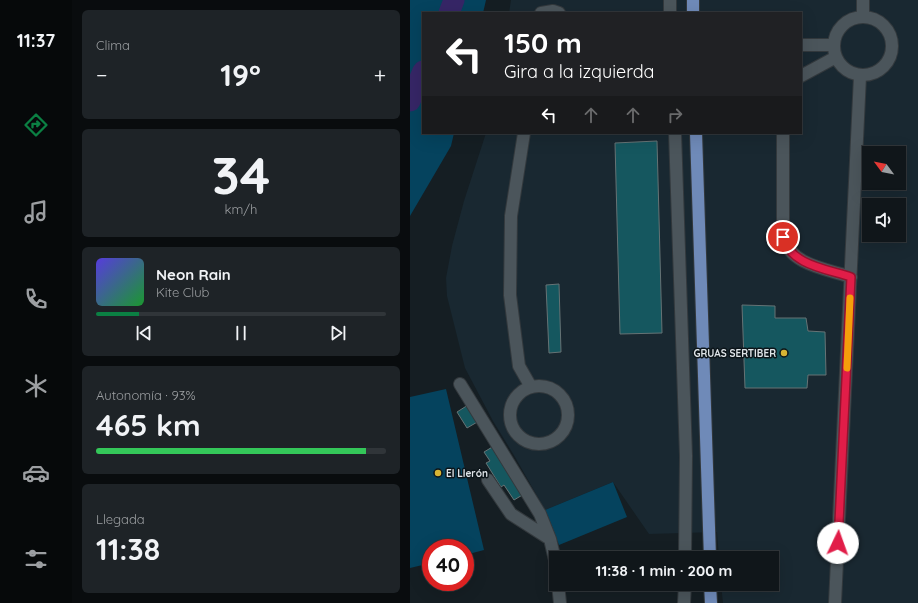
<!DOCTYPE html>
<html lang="es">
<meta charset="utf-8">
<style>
:root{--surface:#10161a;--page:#1e2327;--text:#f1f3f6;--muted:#9c9fa2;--line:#303539;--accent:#0b8043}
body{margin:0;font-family:Quicksand,sans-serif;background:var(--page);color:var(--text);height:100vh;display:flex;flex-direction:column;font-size:15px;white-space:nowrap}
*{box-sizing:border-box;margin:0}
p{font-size:13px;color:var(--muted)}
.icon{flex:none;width:22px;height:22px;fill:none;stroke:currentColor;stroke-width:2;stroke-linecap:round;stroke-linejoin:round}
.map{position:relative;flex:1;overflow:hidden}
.panel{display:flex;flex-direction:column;gap:10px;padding:10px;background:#090c0e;width:338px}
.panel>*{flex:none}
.guide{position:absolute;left:12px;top:12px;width:380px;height:122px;border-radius:0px;box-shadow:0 4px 16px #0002,0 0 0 1px var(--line);background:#202124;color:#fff;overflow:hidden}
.needle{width:26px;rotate:302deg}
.buttons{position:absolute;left:452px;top:146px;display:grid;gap:8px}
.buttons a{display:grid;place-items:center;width:44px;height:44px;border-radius:0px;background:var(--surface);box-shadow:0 4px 16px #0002,0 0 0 1px var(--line);font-size:20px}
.speed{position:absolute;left:12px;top:539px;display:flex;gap:8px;font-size:20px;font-weight:700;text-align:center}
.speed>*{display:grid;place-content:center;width:52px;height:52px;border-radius:50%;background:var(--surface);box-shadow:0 4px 16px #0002,0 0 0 1px var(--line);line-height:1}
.speed .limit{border:6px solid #d22;background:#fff;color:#111}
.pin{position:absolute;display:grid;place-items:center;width:34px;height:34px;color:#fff;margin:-17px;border:2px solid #fff;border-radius:50%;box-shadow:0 1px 4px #0007}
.me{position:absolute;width:44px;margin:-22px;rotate:3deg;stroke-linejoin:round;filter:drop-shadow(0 0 3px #0008)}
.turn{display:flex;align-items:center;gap:14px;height:84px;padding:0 16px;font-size:18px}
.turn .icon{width:52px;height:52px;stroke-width:2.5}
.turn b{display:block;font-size:28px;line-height:34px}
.lanes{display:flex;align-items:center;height:38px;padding:0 16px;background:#0003;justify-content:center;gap:20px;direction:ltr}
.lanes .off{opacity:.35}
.big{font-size:30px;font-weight:700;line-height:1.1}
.panel .card{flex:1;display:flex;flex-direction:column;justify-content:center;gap:6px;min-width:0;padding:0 14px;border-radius:6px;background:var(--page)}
.panel .dial{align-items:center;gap:0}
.dial b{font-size:52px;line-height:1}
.song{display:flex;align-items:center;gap:12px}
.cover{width:48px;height:48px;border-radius:6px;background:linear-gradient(135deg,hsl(250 70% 55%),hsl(130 70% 35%))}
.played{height:4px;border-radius:2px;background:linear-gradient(90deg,var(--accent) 15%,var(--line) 15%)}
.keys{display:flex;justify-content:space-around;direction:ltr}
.heat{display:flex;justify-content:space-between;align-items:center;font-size:22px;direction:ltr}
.charge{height:6px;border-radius:3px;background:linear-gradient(90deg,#34c759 93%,var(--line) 0)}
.trip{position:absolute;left:139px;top:551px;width:230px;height:40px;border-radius:0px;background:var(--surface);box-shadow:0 4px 16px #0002,0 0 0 1px var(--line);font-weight:700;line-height:40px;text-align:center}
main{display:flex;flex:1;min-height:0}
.menu{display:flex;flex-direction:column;width:72px;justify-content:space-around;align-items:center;background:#06090a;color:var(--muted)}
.menu .icon{width:28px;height:28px}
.menu .current{color:var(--accent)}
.menu b{font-size:18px;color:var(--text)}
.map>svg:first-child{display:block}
.built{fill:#192831;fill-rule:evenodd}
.green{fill:#05435e}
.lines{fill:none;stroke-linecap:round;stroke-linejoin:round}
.river{stroke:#362666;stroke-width:21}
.building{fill:#15575f;stroke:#667375}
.minor-casing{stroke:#33393d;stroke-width:14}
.major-casing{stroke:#33393d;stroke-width:14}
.minor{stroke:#4b555b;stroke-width:12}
.major{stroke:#6f8ab8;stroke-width:12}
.route-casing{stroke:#92132f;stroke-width:10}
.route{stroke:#e11d48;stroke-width:7}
.slow{stroke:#f59e0b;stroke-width:7}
.poi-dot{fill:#d7b434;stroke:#0c151a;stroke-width:1.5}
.labels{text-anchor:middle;stroke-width:3;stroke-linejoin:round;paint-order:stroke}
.poi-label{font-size:10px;font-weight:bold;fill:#dfe5e9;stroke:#0c151a;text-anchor:end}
</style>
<main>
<nav class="menu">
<b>11:37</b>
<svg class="icon current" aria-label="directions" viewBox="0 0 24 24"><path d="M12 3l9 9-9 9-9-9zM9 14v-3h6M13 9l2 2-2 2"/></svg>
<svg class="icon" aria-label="music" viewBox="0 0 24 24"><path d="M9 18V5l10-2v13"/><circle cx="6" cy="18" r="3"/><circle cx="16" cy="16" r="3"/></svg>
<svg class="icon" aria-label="phone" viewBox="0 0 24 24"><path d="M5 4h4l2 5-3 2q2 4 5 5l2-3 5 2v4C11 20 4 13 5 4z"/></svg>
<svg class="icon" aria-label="climate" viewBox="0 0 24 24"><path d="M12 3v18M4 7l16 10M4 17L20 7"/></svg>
<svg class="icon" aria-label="car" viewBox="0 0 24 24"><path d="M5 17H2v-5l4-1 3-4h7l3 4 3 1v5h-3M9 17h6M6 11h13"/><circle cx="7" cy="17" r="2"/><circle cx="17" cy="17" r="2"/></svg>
<svg class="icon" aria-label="filters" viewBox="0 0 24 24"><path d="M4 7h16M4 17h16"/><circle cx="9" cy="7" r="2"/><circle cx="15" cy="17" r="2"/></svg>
</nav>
<section class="panel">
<div class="card"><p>Clima</p>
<div class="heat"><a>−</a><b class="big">19°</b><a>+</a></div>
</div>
<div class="card dial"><b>34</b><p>km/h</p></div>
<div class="card">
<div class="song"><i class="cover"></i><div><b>Neon Rain</b><p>Kite Club</p></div></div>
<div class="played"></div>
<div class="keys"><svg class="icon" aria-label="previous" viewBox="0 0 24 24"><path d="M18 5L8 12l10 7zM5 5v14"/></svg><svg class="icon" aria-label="pause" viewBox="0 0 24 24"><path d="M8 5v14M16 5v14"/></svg><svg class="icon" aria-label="next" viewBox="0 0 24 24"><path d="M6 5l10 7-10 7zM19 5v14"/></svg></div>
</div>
<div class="card"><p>Autonomía · 93%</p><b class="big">465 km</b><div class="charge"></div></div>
<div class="card"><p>Llegada</p><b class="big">11:38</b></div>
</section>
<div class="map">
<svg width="508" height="603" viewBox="0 0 508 603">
<rect width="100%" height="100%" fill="#151e23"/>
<path class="built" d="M101 0H508V603H313L311 584H362V558H309L307 532 239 534 203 482 135 510 105 457 83 421 55 368 37 296 36 278 42 246 54 201 76 133H391V13H99ZM459 153H489V183H459ZM459 205H489V235H459Z"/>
<path class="green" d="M0 0H76L73 13H13V133H44L41 146 0 216Z
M36 389 74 550 55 555V548H21V563L0 568V397Z
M203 482 217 517 149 545 135 510Z"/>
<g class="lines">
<path class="river" d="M39 13 44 0
M0 101 13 71"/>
</g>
<path class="building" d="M247 141 252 333 210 334 205 143Z
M149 284 151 352 139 353 136 285Z
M332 305 365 306V318H396L398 331 415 332 416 375H398L397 388H335Z
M58 405 69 421 57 428 47 412Z
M84 446 114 494 104 500 94 485 91 487 76 463 80 461 74 452Z"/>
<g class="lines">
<g class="minor-casing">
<path id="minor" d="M260 0V13
M453 0V17
M131 13 143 11 149 13
M424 46a29 29 0 1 1 58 0a29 29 0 1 1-58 0Z
M391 45H424
M391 76 426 57
M114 133 101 216 100 295 109 366 121 387
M265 133 276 456 275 558
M373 133V237C380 265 417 269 441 277
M50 384 130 514 140 539 146 564
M100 415a29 29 0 1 1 58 0a29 29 0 1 1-58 0Z
M78 480 101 514 140 539
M148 584 150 603
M274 603 275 584
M425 603 450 76"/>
</g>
<g class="major-casing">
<path id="major" d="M283 13V0
M286 133 300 558
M300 584 301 603"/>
</g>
<use href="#minor" class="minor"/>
<use href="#major" class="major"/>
</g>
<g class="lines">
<g class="route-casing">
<path id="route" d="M373 237C380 265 417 269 441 277L428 543"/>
</g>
<use href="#route" class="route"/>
<path class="slow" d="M437 368 440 298"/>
</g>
<g class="poi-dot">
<circle cx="374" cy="353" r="4"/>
<circle cx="28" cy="473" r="4"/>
</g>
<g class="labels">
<g class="poi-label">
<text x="366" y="357">GRUAS SERTIBER</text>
<text x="36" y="477" text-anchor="start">El Llerón</text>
</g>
</g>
</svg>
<div class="buttons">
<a><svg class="needle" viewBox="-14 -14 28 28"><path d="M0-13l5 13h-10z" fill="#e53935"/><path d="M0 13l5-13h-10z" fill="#9c9fa2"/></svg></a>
<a><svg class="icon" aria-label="sound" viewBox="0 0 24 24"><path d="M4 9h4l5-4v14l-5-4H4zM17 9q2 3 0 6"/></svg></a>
</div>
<div class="speed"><div class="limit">40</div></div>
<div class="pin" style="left:373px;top:237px;background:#d93025"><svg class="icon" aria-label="arrive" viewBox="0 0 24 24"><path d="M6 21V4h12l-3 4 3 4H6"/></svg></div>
<svg class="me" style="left:428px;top:543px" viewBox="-20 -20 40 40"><circle r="19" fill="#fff"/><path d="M0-13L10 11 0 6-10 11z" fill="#e11d48"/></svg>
<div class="trip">11:38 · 1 min · 200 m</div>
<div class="guide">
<div class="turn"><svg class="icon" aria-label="left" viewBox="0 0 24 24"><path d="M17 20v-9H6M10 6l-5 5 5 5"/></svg><div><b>150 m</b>Gira a la izquierda</div></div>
<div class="lanes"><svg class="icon" aria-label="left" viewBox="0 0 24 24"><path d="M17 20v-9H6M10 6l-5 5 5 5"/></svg><svg class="icon off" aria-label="ahead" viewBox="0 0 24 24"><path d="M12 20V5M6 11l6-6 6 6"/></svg><svg class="icon off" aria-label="ahead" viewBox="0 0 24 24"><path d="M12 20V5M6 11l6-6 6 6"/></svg><svg class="icon off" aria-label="right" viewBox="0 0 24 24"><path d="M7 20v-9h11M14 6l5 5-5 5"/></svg></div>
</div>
</div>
</main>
